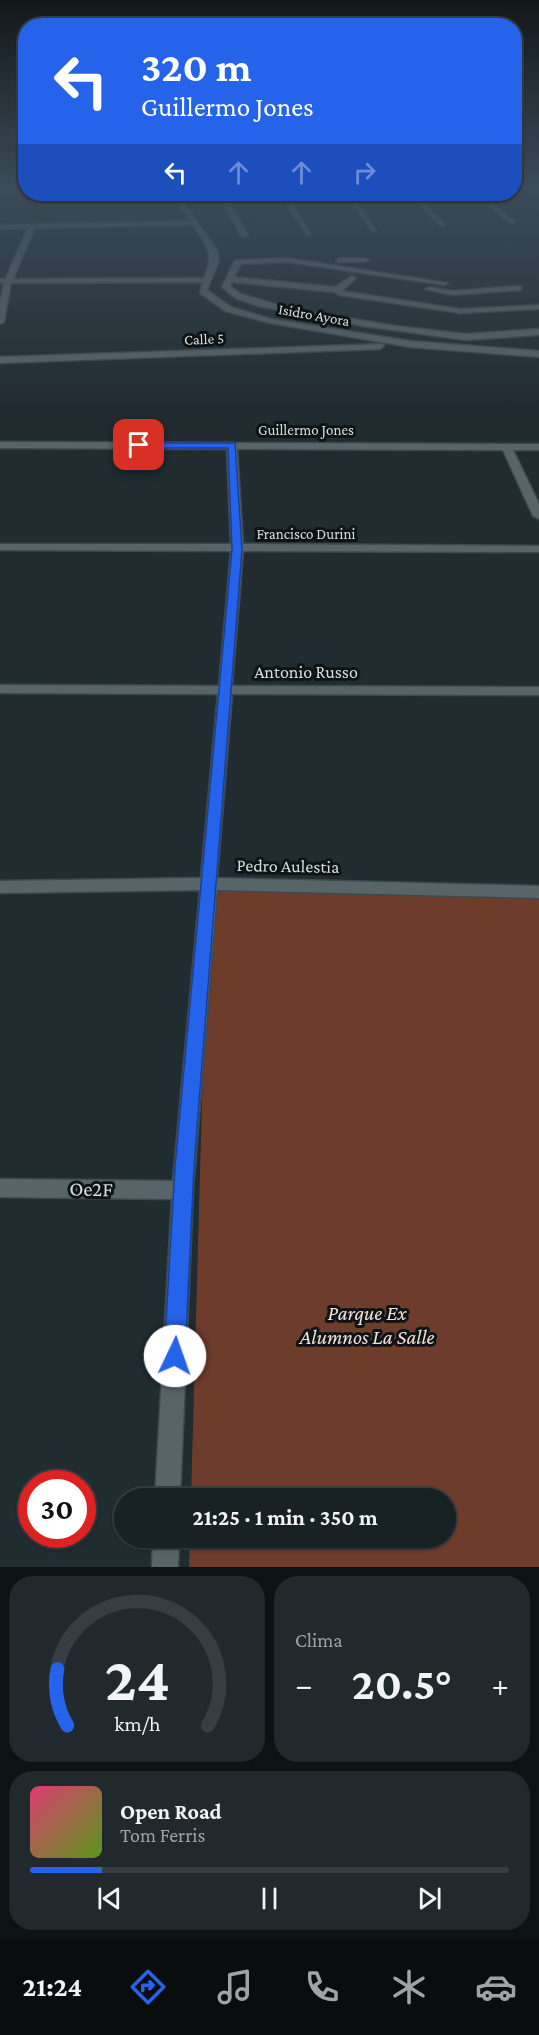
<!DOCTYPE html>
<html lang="es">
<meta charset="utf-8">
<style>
:root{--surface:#182124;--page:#21292c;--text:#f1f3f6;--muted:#9fa3a6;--line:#363e41;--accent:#2563eb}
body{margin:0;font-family:"Crimson Pro",serif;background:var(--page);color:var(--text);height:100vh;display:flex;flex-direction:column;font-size:22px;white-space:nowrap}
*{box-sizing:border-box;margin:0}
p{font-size:20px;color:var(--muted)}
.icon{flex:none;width:33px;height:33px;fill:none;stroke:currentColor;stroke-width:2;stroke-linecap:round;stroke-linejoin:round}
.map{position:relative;height:1567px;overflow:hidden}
.panel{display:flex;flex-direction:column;gap:9px;padding:9px;background:#0d1214;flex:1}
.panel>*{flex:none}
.top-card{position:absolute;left:18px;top:18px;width:504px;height:183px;border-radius:24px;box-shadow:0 2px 4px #0004,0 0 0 2px var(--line);background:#2563eb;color:#fff;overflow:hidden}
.speed{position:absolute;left:18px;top:1470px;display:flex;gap:12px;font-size:30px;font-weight:700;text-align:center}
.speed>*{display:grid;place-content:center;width:78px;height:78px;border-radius:50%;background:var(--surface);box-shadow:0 2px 4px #0004,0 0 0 2px var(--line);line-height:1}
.speed .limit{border:9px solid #d22;background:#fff;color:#111}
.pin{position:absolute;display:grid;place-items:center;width:51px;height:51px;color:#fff;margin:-26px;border-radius:12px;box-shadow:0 3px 9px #0006}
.me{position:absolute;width:66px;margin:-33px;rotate:3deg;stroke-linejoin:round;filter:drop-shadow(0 0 4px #0008)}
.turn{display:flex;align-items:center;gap:21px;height:126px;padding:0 24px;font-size:27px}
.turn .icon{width:78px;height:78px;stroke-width:2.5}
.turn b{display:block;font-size:42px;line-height:51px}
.lanes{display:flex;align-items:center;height:57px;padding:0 24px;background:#0003;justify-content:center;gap:30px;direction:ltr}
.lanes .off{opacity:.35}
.big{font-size:45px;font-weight:700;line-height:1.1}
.panel .widget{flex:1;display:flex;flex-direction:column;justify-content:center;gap:9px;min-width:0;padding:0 21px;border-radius:24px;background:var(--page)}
.panel .dial{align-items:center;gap:0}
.dial svg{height:156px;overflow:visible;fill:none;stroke:var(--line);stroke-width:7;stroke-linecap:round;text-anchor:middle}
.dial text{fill:var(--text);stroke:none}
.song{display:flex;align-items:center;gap:18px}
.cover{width:72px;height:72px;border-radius:9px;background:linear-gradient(135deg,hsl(340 70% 55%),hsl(90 70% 35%))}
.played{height:6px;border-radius:3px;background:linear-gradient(90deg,var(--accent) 15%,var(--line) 15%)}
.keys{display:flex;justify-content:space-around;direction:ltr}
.heat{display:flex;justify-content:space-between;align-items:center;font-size:33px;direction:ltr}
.panel .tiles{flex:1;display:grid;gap:9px;grid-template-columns:1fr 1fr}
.widget:last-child{grid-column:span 2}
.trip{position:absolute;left:114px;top:1488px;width:342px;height:60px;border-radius:30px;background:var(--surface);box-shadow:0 2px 4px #0004,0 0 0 2px var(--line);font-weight:700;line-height:60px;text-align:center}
.menu{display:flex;height:96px;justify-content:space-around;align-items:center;background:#0a0d0e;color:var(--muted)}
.menu .icon{width:42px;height:42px}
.menu .on{color:var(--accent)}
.menu b{font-size:27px;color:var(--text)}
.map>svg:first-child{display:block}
.green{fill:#6e3c2b}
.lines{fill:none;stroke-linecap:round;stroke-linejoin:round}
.minor-casing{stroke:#3e494c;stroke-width:3}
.minor{fill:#576568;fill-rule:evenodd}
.route{fill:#2563eb;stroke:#184099;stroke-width:1.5}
.labels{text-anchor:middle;stroke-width:6;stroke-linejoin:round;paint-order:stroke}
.far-street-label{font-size:15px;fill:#d5dddf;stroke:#0e1415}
.street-label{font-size:18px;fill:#d5dddf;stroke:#0e1415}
.near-street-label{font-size:21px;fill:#d5dddf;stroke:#0e1415}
.near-park-label{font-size:21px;font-style:italic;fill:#f5dfd8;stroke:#0e1415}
</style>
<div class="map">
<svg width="539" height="1567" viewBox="0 0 539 1567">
<rect width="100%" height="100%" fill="#202c30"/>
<path class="green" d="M208 884 539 892V1567H189L190 1538H446V1498H191Z"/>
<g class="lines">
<g class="minor-casing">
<path id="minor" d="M531 186H538L539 193Z
M172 194H245L227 197 248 235 244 237 240 235 220 197 181 199 217 250 219 261 207 290 231 307 271 319 410 341 539 351V357L410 347 270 323 225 311 200 293 203 282 11 283 4 322 0 324V302L4 283H0V279H5L28 228 0 229V225L190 221ZM193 225C207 247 215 252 204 278L13 279 35 228Z
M280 194H286L311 235H307Z
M346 194H352L376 231H372Z
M409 194H415L444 223V225H440Z
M476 194H482L514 221V223H510Z
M287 258 448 283 444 285 287 262 241 264 234 277 335 287 352 276 356 278 342 291 460 309 539 305V309L460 313 339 295 334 292 232 282 230 286 241 294 292 309 396 326 466 334 539 329V335L466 340 363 326 258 306 235 298 222 287 235 260Z
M339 258H365L369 260 365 262H336Z
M518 286H521V290L452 295 425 289 429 287 452 291Z
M383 344 384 346 380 349 0 363V357Z
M0 442 539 444V450H513L539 504V519L533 516 503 450 237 449 243 544 539 546V552L243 551 232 686 539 687V695L232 694 217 878 539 886V898L217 890 193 1190 180 1498H155L172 1199 0 1197V1179L173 1181 200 890 0 893V881L201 878 218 694 0 693V685L219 686 231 551 0 550V544H231L227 449 0 448Z
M153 1538H179L178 1567H152Z"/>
</g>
<use href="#minor" class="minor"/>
</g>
<linearGradient id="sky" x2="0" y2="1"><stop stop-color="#12181a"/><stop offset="0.46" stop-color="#3c4b59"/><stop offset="1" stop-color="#3c4b59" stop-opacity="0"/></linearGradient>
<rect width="539" height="406" fill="url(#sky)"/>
<path class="route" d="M136 443H235L242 549 194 1167 185 1356 182 1364 175 1367 167 1364 164 1356 175 1167 232 549 228 448H139L135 445Z"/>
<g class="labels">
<g class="far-street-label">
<text transform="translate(314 315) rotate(10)" y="5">Isidro Ayora</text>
<text transform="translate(204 339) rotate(-2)" y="5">Calle 5</text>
<text x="306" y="435">Guillermo Jones</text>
<text x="306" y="539">Francisco Durini</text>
</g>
<g class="street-label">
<text x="306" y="678">Antonio Russo</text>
<text transform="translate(288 866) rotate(1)" y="6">Pedro Aulestia</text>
</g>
<g class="near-street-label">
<text transform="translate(91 1189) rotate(1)" y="7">Oe2F</text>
</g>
<g class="near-park-label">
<text x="367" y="1320">Parque Ex<tspan x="367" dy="24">Alumnos La Salle</tspan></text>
</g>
</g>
</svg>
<div class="speed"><div class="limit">30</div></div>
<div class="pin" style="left:139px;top:445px;background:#d93025"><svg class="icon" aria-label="arrive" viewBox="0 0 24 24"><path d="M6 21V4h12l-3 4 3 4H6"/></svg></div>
<svg class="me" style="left:175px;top:1356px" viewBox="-20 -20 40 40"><circle r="19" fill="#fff"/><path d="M0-13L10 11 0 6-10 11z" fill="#2563eb"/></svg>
<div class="trip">21:25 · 1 min · 350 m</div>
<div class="top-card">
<div class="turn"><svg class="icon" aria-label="left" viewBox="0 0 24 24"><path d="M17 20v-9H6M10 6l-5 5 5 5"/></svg><div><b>320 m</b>Guillermo Jones</div></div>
<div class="lanes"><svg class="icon" aria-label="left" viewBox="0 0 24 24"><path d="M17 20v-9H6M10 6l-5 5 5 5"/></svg><svg class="icon off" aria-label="ahead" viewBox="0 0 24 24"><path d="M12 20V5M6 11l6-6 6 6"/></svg><svg class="icon off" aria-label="ahead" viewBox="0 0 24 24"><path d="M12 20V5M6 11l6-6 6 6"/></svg><svg class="icon off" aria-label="right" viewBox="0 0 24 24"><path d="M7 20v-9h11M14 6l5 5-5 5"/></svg></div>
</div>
</div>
<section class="panel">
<div class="tiles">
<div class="widget dial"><svg viewBox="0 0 100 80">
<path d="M14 69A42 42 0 1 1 86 69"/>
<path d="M14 69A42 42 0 0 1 9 40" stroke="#2563eb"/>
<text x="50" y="56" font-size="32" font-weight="700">24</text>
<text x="50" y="72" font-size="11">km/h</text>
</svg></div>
<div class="widget"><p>Clima</p>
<div class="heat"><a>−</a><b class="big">20.5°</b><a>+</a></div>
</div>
<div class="widget">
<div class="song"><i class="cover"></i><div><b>Open Road</b><p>Tom Ferris</p></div></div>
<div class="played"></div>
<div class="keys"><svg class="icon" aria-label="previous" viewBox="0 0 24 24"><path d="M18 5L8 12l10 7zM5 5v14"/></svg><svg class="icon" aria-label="pause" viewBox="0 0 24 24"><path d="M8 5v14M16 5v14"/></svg><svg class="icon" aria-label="next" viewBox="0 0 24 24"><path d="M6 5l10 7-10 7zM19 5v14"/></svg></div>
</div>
</div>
</section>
<nav class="menu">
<b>21:24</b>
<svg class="icon on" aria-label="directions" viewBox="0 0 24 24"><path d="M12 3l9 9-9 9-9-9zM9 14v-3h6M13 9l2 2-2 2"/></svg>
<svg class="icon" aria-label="music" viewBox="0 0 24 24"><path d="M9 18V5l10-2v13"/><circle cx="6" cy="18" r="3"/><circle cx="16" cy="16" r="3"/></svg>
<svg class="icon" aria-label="phone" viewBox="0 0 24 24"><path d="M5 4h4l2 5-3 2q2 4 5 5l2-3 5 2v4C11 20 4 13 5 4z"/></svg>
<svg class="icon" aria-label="climate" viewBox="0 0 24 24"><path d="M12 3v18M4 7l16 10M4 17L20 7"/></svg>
<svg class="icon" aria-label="car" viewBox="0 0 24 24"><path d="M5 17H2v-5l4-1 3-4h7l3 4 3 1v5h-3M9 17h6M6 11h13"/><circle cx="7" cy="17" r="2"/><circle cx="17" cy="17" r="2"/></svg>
</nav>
